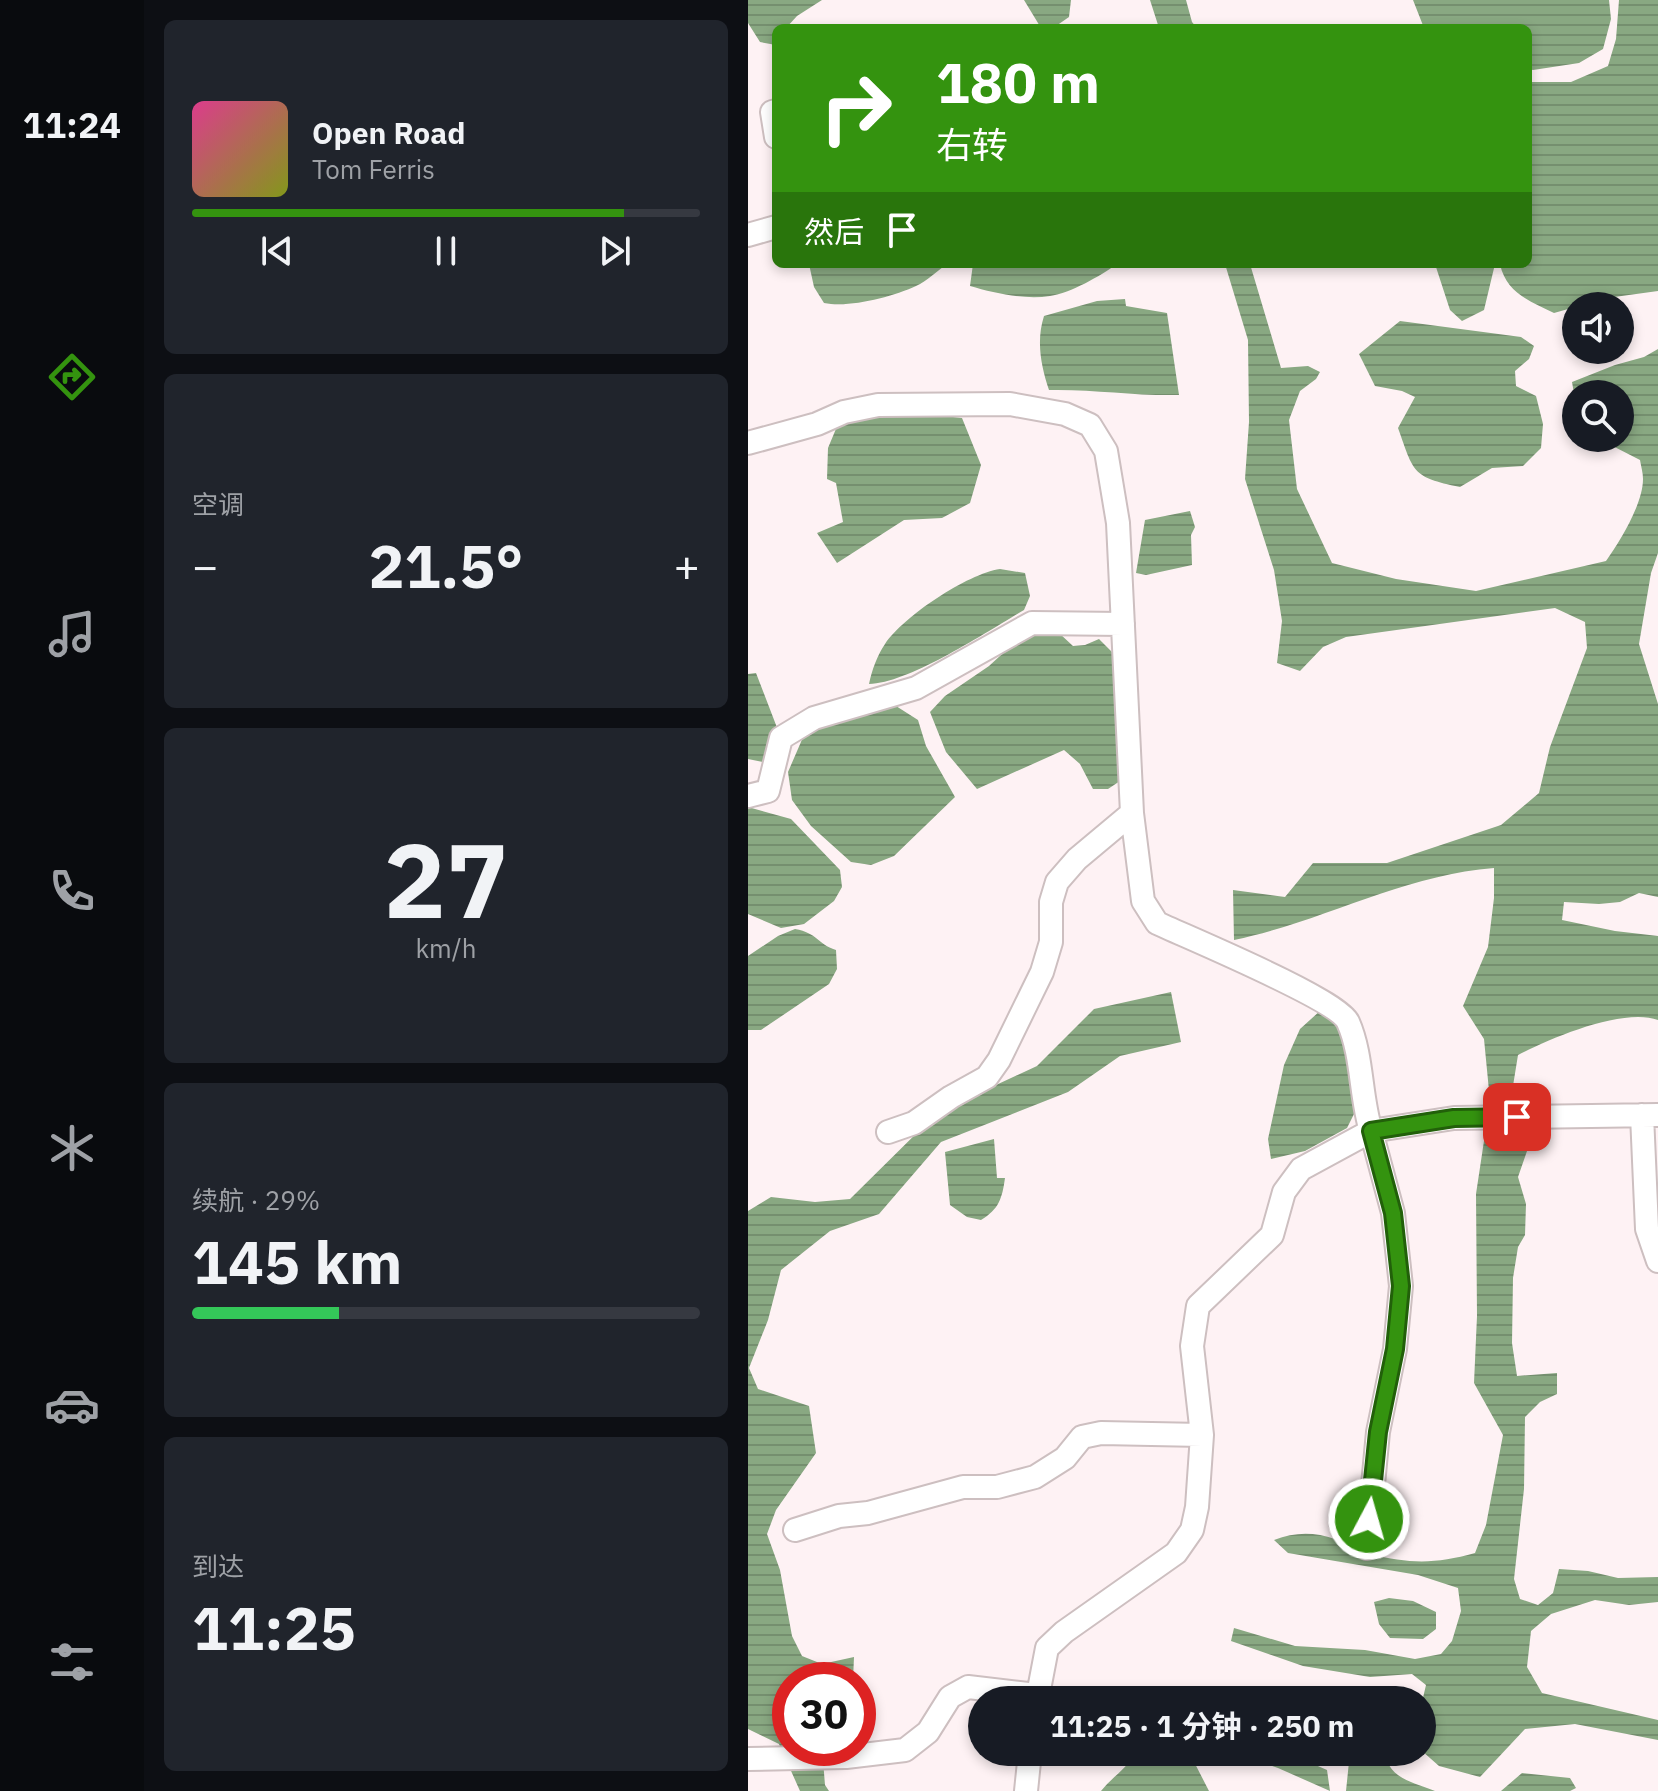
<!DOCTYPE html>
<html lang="zh">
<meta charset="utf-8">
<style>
:root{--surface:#171b24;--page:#20242c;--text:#f1f3f6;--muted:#9ea1a6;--line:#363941;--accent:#34930f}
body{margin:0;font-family:"IBM Plex Sans","Noto Sans SC",sans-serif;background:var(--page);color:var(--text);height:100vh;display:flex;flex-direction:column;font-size:30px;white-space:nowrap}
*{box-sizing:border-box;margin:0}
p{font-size:26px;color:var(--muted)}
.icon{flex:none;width:44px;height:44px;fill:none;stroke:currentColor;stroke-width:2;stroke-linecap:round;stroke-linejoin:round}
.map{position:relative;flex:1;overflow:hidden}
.details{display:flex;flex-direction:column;gap:20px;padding:20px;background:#0d0f14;width:604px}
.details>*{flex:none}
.top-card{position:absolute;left:24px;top:24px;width:760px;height:244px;border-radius:12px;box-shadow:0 4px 12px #0003;background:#34930f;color:#fff;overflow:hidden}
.controls{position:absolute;left:814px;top:292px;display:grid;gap:16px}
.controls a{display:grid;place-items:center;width:72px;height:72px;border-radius:50%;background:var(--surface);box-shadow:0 4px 12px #0003;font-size:40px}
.speed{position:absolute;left:24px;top:1662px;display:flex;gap:16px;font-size:40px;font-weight:700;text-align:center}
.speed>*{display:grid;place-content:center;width:104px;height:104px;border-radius:50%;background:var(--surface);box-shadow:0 4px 12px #0003;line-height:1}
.speed .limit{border:12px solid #d22;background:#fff;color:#111}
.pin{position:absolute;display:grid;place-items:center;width:68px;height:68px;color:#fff;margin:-34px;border-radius:16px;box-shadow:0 4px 12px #0006}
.me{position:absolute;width:88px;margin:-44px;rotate:6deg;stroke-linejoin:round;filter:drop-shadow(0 0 6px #0008)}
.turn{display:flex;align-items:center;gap:28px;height:168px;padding:0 32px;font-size:36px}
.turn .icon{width:104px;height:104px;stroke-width:2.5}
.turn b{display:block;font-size:56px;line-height:68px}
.then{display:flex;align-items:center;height:76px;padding:0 32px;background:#0003;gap:16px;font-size:30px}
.big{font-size:60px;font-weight:700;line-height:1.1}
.details .card{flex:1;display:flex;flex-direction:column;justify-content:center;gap:12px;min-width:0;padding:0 28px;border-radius:12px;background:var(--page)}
.details .dial{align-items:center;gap:0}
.dial b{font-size:104px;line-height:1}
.song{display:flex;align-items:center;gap:24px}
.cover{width:96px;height:96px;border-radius:12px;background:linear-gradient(135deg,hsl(330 70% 55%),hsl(70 70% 35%))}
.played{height:8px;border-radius:4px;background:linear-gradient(90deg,var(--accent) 85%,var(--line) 85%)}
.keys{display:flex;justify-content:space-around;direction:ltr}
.heat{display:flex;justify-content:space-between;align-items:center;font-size:44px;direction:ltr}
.charge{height:12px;border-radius:6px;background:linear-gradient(90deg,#34c759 29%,var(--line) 0)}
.trip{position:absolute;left:220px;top:1686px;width:468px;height:80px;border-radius:40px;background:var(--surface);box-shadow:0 4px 12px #0003;font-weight:700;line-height:80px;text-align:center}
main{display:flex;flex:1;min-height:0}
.tab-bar{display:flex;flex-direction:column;width:144px;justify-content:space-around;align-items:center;background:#090b0e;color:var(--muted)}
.tab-bar .icon{width:56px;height:56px}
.tab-bar .active{color:var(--accent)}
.tab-bar b{font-size:36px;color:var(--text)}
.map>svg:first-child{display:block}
.water{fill:url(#water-rules)}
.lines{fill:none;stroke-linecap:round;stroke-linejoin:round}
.minor-casing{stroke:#cdbfc0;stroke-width:26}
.minor{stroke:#fff;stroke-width:22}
.route-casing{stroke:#22600a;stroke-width:20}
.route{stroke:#34930f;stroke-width:14}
</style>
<main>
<nav class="tab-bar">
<b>11:24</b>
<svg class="icon active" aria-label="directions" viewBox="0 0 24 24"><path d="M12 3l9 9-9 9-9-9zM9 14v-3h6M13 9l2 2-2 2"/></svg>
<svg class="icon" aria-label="music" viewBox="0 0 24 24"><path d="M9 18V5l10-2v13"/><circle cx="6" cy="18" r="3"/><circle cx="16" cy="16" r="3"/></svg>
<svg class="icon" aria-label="phone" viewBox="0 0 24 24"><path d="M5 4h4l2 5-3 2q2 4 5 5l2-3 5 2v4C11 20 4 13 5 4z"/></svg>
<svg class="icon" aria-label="climate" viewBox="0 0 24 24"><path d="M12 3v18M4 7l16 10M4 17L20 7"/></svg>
<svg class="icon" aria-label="car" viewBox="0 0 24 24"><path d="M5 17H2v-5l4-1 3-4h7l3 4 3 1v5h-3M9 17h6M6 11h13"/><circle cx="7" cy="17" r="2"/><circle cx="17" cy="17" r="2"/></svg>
<svg class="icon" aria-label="filters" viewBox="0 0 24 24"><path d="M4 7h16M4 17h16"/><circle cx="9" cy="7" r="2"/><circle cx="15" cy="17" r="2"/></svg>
</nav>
<section class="details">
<div class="card">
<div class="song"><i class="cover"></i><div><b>Open Road</b><p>Tom Ferris</p></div></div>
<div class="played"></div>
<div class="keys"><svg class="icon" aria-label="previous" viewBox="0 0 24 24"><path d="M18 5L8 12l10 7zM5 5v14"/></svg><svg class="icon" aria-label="pause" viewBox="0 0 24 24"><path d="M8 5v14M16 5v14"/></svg><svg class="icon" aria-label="next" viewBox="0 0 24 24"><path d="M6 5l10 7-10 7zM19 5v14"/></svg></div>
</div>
<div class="card"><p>空调</p>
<div class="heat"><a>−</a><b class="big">21.5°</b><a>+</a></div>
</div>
<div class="card dial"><b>27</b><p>km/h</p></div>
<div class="card"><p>续航 · 29%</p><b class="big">145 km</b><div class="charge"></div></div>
<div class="card"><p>到达</p><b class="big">11:25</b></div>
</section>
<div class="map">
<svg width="910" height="1791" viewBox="0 0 910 1791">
<defs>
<pattern id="water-rules" width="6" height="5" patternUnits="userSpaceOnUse" patternTransform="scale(2)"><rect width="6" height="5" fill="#89a882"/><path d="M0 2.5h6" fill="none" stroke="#758f6f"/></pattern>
</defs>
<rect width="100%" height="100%" fill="#fef2f4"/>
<path class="water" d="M0 0H74L49 16 38 28H28V45L12 42 0 23Z
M276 0H323L321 17 308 26 293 28Z
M402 0H438L444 22 449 28H411Z
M665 0H861L863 19 855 49 831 63 785 70 780 69V28H676Z
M871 0H910V291L859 298 806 313C782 301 758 293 752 264H780V82H823L860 66 868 39Z
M61 264H199C189 271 179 281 168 286 144 297 102 308 76 303L66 287Z
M225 264H369C352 276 323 293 302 296 276 300 246 293 222 286Z
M477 264H502L533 368 560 366 572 372 568 379 552 391 541 420 549 489 584 563 648 579 728 591 858 561C872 541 895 504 895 479 895 473 893 466 892 460L849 438H872V394H828V405L824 382 867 365 896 357 910 349V553L903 573 891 644 910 704V897L891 893 872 902 851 904 816 902 814 920 867 931 910 936V1020C876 1007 802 1038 770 1055L764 1092 783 1123 779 1151 770 1177 778 1204 777 1235 770 1247 765 1278 764 1343 769 1376 809 1373V1394L792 1402 777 1417 776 1489 766 1579 772 1599 790 1605 805 1593 811 1569 840 1571 870 1578 910 1577V1602L881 1605 847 1600 803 1614 783 1631 779 1667 794 1693 910 1720V1740L827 1724 777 1729 732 1777 691 1766 674 1751V1702L678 1685 664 1674 622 1677 555 1666 483 1641 486 1628 547 1646 617 1650 667 1659 693 1654 704 1641 713 1611 710 1588 670 1575 540 1553 526 1540C547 1532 566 1532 587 1539 599 1543 610 1551 622 1554 662 1564 688 1564 727 1553L738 1525 755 1435 726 1383 729 1316 728 1194 742 1101 736 1039 715 1006 740 947 746 898V868C655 875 574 922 486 940L485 890 537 897 565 863H639L753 825 791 793 802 747 839 648 837 622 807 608 598 637 575 647 552 671 529 663 534 621 526 570 497 479 501 422 500 340Z
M687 264H747L736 310 714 321 702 310Z
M377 299 378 306 419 313 431 395C387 396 345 389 301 390 293 366 288 341 296 316L349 301Z
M652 321 773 337 786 346 781 359 767 371 768 386 788 396 795 424 793 448 775 466 744 468 712 487C663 477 666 472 650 428L667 397 654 391 627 386 611 354Z
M150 411 214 418 233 465 222 503 194 518 156 520 89 563 69 533 95 522 88 483 79 479 80 448 90 424 107 421 109 417Z
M442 511 447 527 443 535 444 565 398 575 388 573 397 520Z
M252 569 277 573 282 596 276 610C238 632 162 683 121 684 124 670 129 656 137 644 156 616 219 574 252 569Z
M298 629 311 633 325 646 337 645 351 639 366 654 372 781 360 789H345L332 764 316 750 229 789 198 752 182 712 197 696 241 666 265 644Z
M8 673 33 738 20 763 0 759V674Z
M148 706 170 720 178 746 207 797 146 856 123 865 103 862 63 826 44 800 40 772 56 735C87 723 115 710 148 706Z
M0 807 43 819 92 870 94 887 86 901 56 924 33 928 0 914Z
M47 929C70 933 69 944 88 950L89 969 81 984 13 1030H0V956L30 936Z
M423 992 433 1042 372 1056 320 1092 193 1142 131 1214 82 1231 33 1270 20 1320 1 1368 10 1389 61 1406 68 1453 28 1510 19 1534 32 1570 44 1636 54 1656 74 1664 106 1657 105 1680H42V1748H74L77 1785 81 1791H52L31 1744 0 1729V1211L23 1197 67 1202 102 1199 190 1112 289 1066 346 1009Z
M573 1010 595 1030 610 1106 599 1128 557 1151 523 1159 520 1139 536 1065 552 1029Z
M246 1139 249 1178H257C254 1199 251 1209 233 1220L219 1217 202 1205 197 1152Z
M641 1598 665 1601 688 1612V1629L675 1639 642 1638 631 1624 626 1602Z
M388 1752H444L442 1754 461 1791H353C365 1776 379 1769 388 1752Z
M484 1752H538L579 1770 582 1791 530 1768Z
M602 1752H638C638 1778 667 1783 687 1791H598Z
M774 1773 822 1778 828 1788 822 1791H753Z"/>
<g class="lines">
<g class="minor-casing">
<path id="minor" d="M28 111 24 112 28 137
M0 235 28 227
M0 443 69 424 96 412 130 405 262 404 317 414 342 425 358 451 370 523 384 813 395 901 409 923C441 938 589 999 600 1022 615 1056 612 1096 623 1131L706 1118 910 1115
M0 796 20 791 33 738 66 718 168 688 284 623 375 624
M894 1115 899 1229 910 1261
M140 1132 166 1123 203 1097 239 1077 251 1060 294 972 303 942V902L309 882 329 859 384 813
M47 1530 91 1516 120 1513 215 1487H249L287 1477 317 1458 334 1437 353 1433 454 1435
M289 1700 299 1648 316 1632 428 1553 444 1530 449 1507 454 1435 444 1346 450 1306 524 1235 536 1192 553 1169 623 1131 645 1213 653 1286 647 1349 630 1432 619 1548
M0 1759 98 1757 157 1750 180 1732 202 1697 220 1687 289 1695
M278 1791 282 1752"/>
</g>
<use href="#minor" class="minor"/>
</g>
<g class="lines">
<g class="route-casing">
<path id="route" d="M621 1519 630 1432 647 1349 653 1286 645 1213 623 1131 706 1118 769 1117"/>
</g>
<use href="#route" class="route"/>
</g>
</svg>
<div class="controls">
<a><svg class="icon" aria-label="sound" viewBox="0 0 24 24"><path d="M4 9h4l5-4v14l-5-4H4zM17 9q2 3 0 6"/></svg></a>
<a><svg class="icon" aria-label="search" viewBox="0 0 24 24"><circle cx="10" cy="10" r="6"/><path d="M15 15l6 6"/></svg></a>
</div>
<div class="speed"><div class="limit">30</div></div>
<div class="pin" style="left:769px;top:1117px;background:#d93025"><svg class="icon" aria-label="arrive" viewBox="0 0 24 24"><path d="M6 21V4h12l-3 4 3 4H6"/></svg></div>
<svg class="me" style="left:621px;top:1519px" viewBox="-20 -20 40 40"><circle r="17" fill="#34930f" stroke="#fff" stroke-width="3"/><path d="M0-11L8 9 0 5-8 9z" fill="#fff"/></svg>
<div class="trip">11:25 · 1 分钟 · 250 m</div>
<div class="top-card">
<div class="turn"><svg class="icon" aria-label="right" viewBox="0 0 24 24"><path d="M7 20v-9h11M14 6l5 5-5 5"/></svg><div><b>180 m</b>右转</div></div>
<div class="then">然后<svg class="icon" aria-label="arrive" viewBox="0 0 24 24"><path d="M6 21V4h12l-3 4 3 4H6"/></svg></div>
</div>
</div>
</main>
